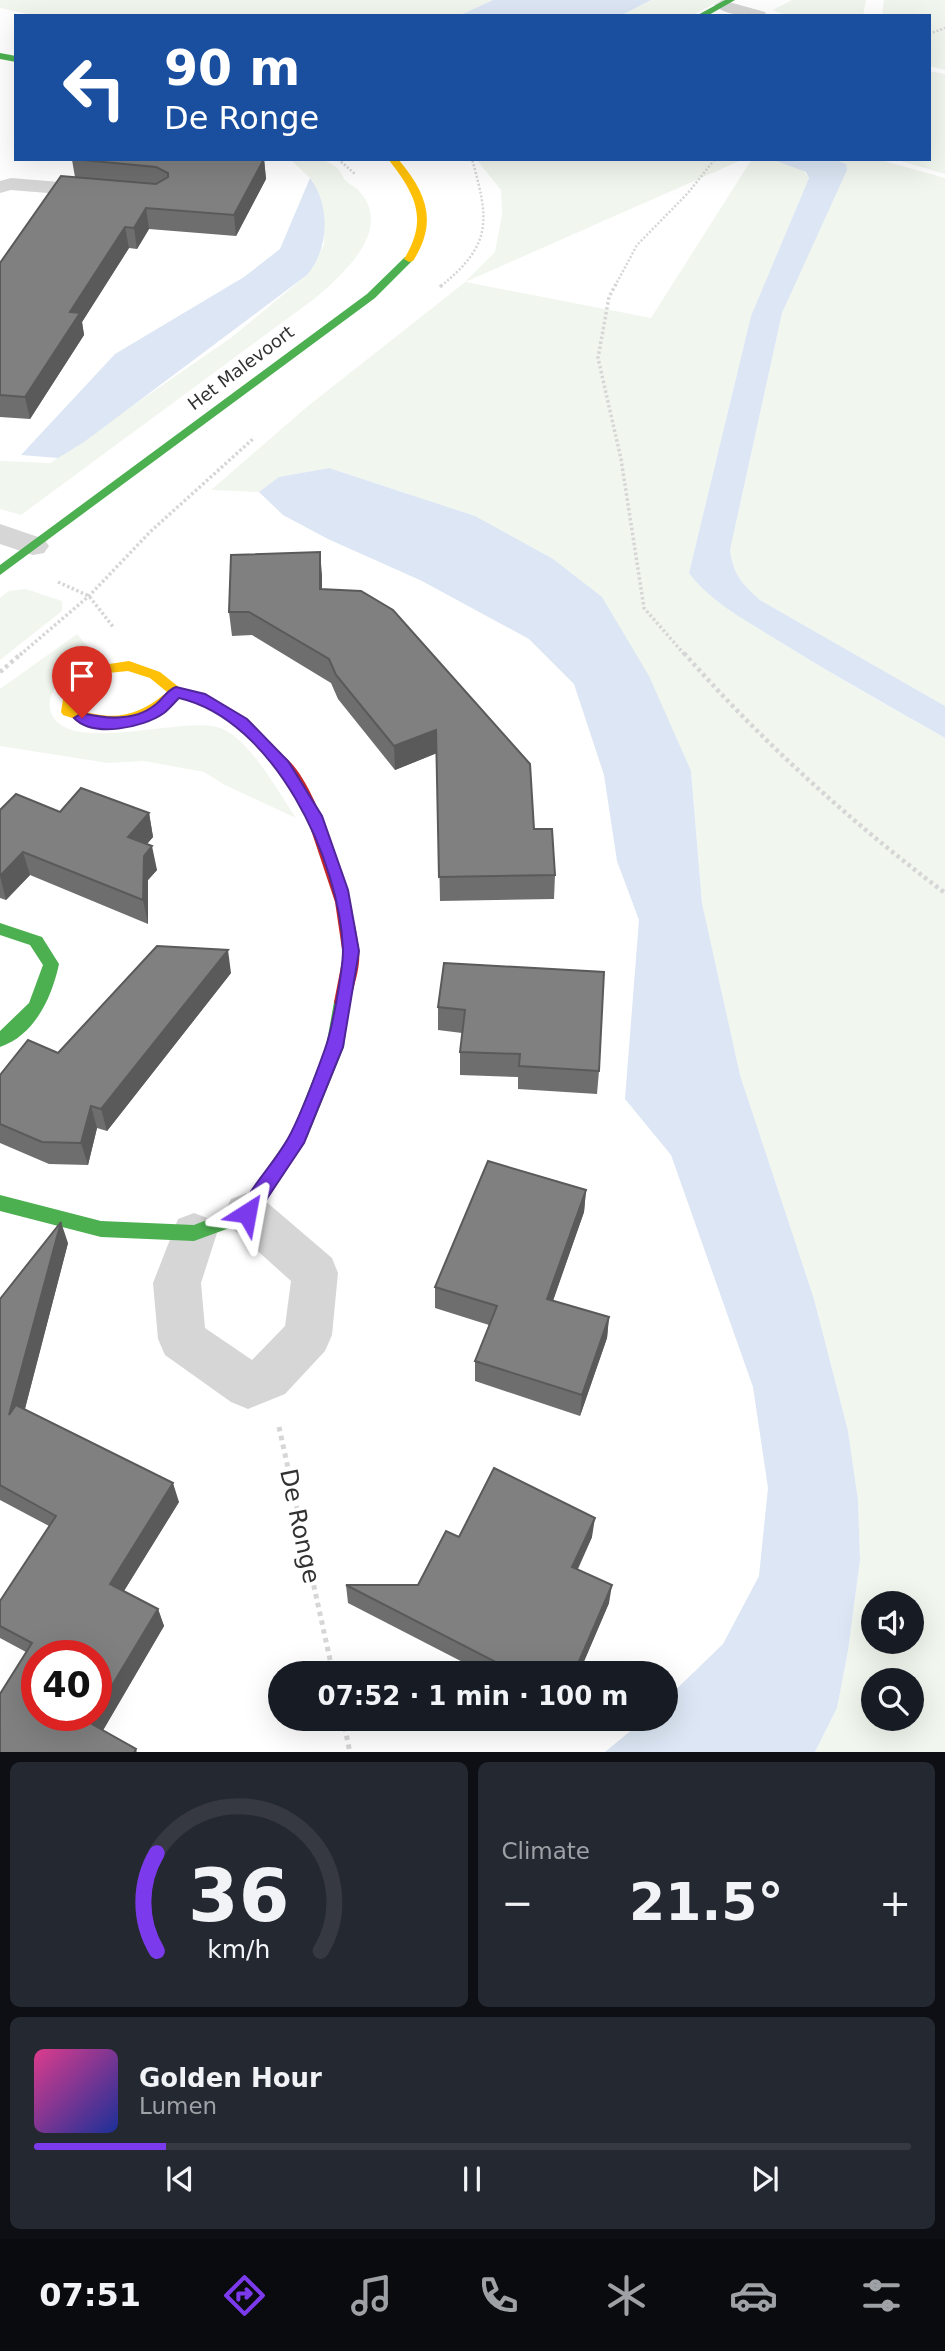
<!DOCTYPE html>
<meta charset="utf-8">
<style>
:root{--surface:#171b24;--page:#242831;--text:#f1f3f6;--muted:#9ea1a6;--line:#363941;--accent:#7c3aed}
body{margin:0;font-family:"DejaVu Sans",sans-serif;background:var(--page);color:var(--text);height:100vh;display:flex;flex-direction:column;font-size:26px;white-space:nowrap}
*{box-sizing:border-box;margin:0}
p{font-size:23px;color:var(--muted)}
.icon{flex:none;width:38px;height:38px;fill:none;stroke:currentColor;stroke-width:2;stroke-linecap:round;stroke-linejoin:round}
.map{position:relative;height:1752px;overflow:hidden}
.panel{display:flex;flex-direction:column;gap:10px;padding:10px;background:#0d0f14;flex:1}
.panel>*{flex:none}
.guide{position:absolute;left:14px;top:14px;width:917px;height:147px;border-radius:0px;box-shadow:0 7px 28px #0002;background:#1a4fa0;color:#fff;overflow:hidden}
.tools{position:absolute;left:861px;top:1591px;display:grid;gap:14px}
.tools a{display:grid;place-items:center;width:63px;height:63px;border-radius:50%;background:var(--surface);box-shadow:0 7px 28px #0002;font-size:35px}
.speed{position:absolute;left:21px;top:1640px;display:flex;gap:14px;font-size:35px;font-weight:700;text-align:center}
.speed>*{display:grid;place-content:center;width:91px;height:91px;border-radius:50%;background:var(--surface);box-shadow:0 7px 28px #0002;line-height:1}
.speed .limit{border:10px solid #d22;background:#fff;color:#111}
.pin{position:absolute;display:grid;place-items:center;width:60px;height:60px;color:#fff;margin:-72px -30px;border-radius:50% 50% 50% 0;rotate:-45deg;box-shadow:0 0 7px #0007}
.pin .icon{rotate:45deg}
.me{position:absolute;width:77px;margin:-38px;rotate:34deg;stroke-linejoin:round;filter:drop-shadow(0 0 5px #0008)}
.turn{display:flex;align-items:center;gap:24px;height:147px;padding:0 35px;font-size:32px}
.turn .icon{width:91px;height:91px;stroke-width:2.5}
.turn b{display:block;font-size:49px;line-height:60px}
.big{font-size:52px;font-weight:800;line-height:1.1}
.panel .widget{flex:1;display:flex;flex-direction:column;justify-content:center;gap:10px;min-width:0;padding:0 24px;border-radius:10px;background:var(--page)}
.panel .dial{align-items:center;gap:0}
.dial svg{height:182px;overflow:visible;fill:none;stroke:var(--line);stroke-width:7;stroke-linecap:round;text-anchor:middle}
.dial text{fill:var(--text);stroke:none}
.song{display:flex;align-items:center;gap:21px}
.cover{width:84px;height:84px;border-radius:10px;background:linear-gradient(135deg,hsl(330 70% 55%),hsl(230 70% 35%))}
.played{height:7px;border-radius:4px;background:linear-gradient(90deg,var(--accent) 15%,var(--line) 15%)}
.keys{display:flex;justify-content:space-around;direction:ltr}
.heat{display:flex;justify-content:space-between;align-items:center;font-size:38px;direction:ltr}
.panel .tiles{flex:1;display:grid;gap:10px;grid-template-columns:1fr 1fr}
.widget:last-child{grid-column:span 2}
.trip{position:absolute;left:268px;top:1661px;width:410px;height:70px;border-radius:35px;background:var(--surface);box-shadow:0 7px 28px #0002;font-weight:800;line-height:70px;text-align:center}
.tabs{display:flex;height:112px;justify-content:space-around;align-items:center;background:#090b0e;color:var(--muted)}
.tabs .icon{width:49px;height:49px}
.tabs .on{color:var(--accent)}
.tabs b{font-size:32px;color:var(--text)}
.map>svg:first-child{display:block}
.green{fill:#f1f6ee;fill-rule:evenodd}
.water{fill:#dce6f4}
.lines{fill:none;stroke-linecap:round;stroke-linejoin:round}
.path-far3{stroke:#d6d6d6;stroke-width:2.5;stroke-dasharray:2 2;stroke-linecap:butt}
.path-far2{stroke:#d6d6d6;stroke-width:3.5;stroke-dasharray:2.5 2.5;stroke-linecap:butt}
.path-far1{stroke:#d6d6d6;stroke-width:4.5;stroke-dasharray:3.5 3.5;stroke-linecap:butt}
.path{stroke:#d6d6d6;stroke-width:5;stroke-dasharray:4.5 4.5;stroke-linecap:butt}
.lane{fill:#d6d6d6;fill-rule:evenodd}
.street{fill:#d6d6d6;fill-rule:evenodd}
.fast{fill:#4caf50;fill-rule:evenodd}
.slow{fill:#ffc107;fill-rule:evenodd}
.jam{fill:#c62828;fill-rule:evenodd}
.wall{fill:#6e6e6e}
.shaded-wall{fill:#5a5a5a}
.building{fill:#808080;stroke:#5a5a5a;stroke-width:2}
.route{fill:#7c3aed;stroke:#51269a;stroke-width:2}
.labels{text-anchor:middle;stroke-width:7;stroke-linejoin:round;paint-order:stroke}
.far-street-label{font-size:18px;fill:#323232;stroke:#fff}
.near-street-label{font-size:24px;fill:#323232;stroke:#fff}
</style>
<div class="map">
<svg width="945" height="1753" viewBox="0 0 945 1753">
<rect width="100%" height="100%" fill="#fff"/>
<path class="green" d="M0 0H493L458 16H37L0 8Z
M651 0H721L691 16H620Z
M792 0H866L863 16H787L773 10Z
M884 0H945V70L929 66V16H882Z
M929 71 945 74V174L894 159H929Z
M290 159C305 159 325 156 337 168 341 171 342 177 346 181 350 185 356 187 359 191 395 230 341 276 314 299L21 515 0 509V461L50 463 232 337 307 275 324 245 323 208 313 181Z
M476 159H744L465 282 651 318 752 159C770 159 799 161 809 178L751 316 689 573C709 600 740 617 769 635 826 671 886 705 945 738V1752H815L837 1708 848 1651 860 1560 858 1500 848 1431 814 1299 740 1075 702 903 691 771 475 516 329 468 280 477 259 492 211 490 308 406 464 283 495 252 502 215 501 190ZM873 1603H912V1642H873ZM873 1680H912V1718H873Z
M833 159 880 160 945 178V706L760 600C742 584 733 574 730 550L782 313 806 256 839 161Z
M26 589 62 601V611L0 660V598L9 591Z
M77 634 93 653C77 666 40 690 52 715 71 754 180 717 217 727 248 735 278 792 296 818L225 785 204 772 144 761 108 763 0 746V689Z"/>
<path class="water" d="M493 0H651L620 16H458Z
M771 159H833L846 164 847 170 782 313 730 550C733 574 742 584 760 600L945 706V738C886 704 826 671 769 635 740 617 709 600 689 573L751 316 809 178 806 172Z
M310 178C331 206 329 249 307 275L84 442 58 458 21 455 115 354 244 277 280 249Z
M329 468 475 516 553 559 602 597 649 676 691 771 702 903 740 1075 814 1299 848 1431 858 1500 860 1560 848 1651 837 1708 815 1752H605L645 1719 665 1718V1700L723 1644 759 1576 768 1488 753 1387 671 1155 625 1099 639 920 617 861 604 775 574 684 529 639 422 581 328 539 283 515 259 492 279 477Z"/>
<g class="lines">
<path class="path-far3" d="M929 34 945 28
M338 159 355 174
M441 286C493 244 489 220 472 159
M615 286 637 245 688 193 715 159"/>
<path class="path-far2" d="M616 284 609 297 598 358 621 459 644 608 685 655
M440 287 443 284
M58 582 89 596 114 628
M20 655 89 596 151 531 254 438"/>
<path class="path-far1" d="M684 653C762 742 851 822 945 893
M0 672 22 653"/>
<path class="path" d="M279 1427 333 1673
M343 1718 350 1753"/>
<path class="lane" d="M722 0 765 12 767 16C750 16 727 17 714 5Z
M11 178 96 185 106 191 96 197 11 190 0 193V181Z"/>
<path class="street" d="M0 524 44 539 49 546 44 553 33 555 0 544Z
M247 1193 263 1199 332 1258 338 1273 332 1335 325 1351 285 1394 248 1409 231 1402 165 1355 158 1339 153 1283 178 1219 194 1213 210 1219 217 1233 201 1283 205 1328 252 1360 285 1326 291 1281 231 1227 224 1213 231 1199Z"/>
<path class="fast" d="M725 0H735L707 16H696Z
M0 53 16 56V62L0 59Z
M405 257 414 259 375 298 0 575V565L367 294Z
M0 923 42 937 59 964C52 997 35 1035 0 1047V1031L29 1003 43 965 30 945 0 935Z
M342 995 348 997 350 1002 344 1047 307 1138 254 1219 194 1241 101 1237 0 1211V1195L101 1221 194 1225 240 1207 291 1134 326 1047 334 1002 336 997Z"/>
<path class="slow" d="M388 159H398C427 193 438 222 413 261L409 262 404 259C429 219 415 193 388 159Z
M129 661 160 672 180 688 205 694 247 719 282 754 284 758 282 762H272C245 734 218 705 179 697 140 731 110 730 63 715L61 712 65 686 89 667ZM128 671 150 678 167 692C136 718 114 721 75 709L77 691 98 674Z"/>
<path class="jam" d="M277 753C314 763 356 912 359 949 361 967 354 985 350 1002L348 1007H336L334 1002 343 956 335 902 308 821 286 779 270 758Z"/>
</g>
<path class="wall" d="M264 159 266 179 236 236 149 229 137 249 129 248 82 322 84 335 30 419 0 417V263L75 177 72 160Z
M320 552 322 590 534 829 555 875 554 899 440 901 437 753 395 770 338 699 331 683 252 635 232 636 229 612Z
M0 810 149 813 153 837 147 844 157 870 148 880V924L30 875 6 900 0 898Z
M444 963 599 1071 597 1094 518 1089V1077L460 1075V1052L462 1033 438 1030V1007Z
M231 973 107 1131 97 1128 88 1165 49 1164 0 1143V1075L58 1053Z
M586 1190 584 1212 553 1301 609 1317 607 1338 580 1416 475 1381V1361L489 1325 435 1308V1287Z
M68 1243 25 1409 179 1502 124 1591 158 1609 164 1626 103 1730 136 1749 137 1753H0L26 1652 0 1638V1601L49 1526 0 1500V1299Z
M459 1537H592L578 1569 609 1603 579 1673H484L348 1603 346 1585H418Z"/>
<path class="shaded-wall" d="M264 159 266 179 236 236 234 215Z
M146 208 149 229 137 249 134 228Z
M125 227 129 248 82 322 84 335 30 419 25 397 70 312Z
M320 552 322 575V613L320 589Z
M436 730 437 753 395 770 394 746Z
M149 813 153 837 133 860 128 837Z
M152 846 157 870 148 880V924L143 900 144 856Z
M23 852 30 875 6 900 0 876Z
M228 950 231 973 107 1131 101 1109Z
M91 1106 97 1128 88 1165 81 1143Z
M586 1190 584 1212 546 1320 547 1299Z
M61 1222 68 1243 18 1435 9 1415Z
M609 1317 607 1338 580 1416 582 1395Z
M173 1483 179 1502 117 1602 110 1584Z
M595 1518 592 1537 570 1585 572 1567Z
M612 1585 609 1603 579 1673H574Z
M158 1609 164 1626 98 1739 90 1723 95 1715H96V1712Z"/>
<path class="building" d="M72 159H264L234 215 146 208 134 228 125 227 70 312 80 313 25 397 0 395V263L61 176 156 184 168 177V173L156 167Z
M320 552V589L361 591 393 610 530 764 534 829H552L555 875 439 877 436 730 394 746 336 675 329 659 249 612H229L231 555Z
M81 788 149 813 128 837 152 846 144 856 143 900 23 852 0 876V810L16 794 60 812Z
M157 946 228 950 101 1109 91 1106 81 1143 42 1142 0 1124V1075L28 1040 58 1053Z
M444 963 604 972 599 1071 519 1066 520 1054 460 1052 465 1010 438 1007Z
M488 1161 586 1190 547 1299 609 1317 582 1395 475 1361 497 1306 435 1287Z
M61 1222 9 1415 16 1405 173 1483 110 1584 158 1609 96 1712V1656H37V1715H95L90 1723 136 1749 134 1753H0V1694L32 1643 0 1626V1601L56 1516 0 1485V1299Z
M494 1468 595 1518 572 1567 612 1585 574 1673H517L346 1585H418L446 1531 459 1537Z"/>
<path class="route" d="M176 687 205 694 247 719 288 761 322 816 348 890 359 951 343 1047 304 1143 254 1218H241L238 1213C252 1184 277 1161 291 1133 304 1107 315 1077 325 1049 332 1030 343 970 343 950 340 860 274 720 179 698 174 703 169 709 164 713 143 728 93 738 74 718L82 713C106 719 134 722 155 705 163 699 167 690 176 687Z"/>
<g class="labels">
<g class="far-street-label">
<text transform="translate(241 368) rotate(-37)" y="6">Het Malevoort</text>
</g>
<g class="near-street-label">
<text transform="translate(300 1526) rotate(78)" y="8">De Ronge</text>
</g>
</g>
</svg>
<div class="tools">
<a><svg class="icon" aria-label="sound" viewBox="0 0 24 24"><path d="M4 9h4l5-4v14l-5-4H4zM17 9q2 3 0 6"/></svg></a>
<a><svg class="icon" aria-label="search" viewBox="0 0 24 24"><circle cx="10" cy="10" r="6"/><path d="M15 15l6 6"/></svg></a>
</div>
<div class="speed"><div class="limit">40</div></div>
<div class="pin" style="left:82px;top:718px;background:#d93025"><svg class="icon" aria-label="arrive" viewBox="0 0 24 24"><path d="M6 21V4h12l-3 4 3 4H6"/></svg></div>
<svg class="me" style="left:247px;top:1213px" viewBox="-20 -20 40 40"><path d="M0-17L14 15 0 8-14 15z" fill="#7c3aed" stroke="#fff" stroke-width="4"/></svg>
<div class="trip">07:52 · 1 min · 100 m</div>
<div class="guide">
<div class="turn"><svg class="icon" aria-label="left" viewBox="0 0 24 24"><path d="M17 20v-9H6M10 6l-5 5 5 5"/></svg><div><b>90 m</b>De Ronge</div></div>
</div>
</div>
<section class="panel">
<div class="tiles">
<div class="widget dial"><svg viewBox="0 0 100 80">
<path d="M14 69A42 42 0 1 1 86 69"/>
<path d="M14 69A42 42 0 0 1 14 26" stroke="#7c3aed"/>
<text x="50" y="56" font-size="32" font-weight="700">36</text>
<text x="50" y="72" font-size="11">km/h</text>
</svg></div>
<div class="widget"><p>Climate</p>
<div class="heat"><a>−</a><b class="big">21.5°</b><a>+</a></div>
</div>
<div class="widget">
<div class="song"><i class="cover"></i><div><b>Golden Hour</b><p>Lumen</p></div></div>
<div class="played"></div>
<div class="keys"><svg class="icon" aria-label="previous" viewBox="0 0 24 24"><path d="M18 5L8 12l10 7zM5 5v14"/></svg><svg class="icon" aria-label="pause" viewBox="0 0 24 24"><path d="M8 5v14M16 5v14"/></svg><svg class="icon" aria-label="next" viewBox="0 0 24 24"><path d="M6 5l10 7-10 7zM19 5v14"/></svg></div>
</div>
</div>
</section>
<nav class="tabs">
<b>07:51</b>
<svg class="icon on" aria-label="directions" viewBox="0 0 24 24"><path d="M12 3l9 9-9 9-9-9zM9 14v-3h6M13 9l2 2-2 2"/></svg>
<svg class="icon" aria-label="music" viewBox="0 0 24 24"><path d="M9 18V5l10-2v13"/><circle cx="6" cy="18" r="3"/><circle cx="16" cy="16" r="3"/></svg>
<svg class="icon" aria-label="phone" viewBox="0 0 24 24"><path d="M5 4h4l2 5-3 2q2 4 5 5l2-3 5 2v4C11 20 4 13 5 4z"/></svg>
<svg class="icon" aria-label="climate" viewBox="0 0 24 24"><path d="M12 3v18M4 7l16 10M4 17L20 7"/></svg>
<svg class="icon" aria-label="car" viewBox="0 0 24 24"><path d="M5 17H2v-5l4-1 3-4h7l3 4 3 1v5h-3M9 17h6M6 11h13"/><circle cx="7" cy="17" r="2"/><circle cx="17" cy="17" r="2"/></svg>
<svg class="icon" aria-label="filters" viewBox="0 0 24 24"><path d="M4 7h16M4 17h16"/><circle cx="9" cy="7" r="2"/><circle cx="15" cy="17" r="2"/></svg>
</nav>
